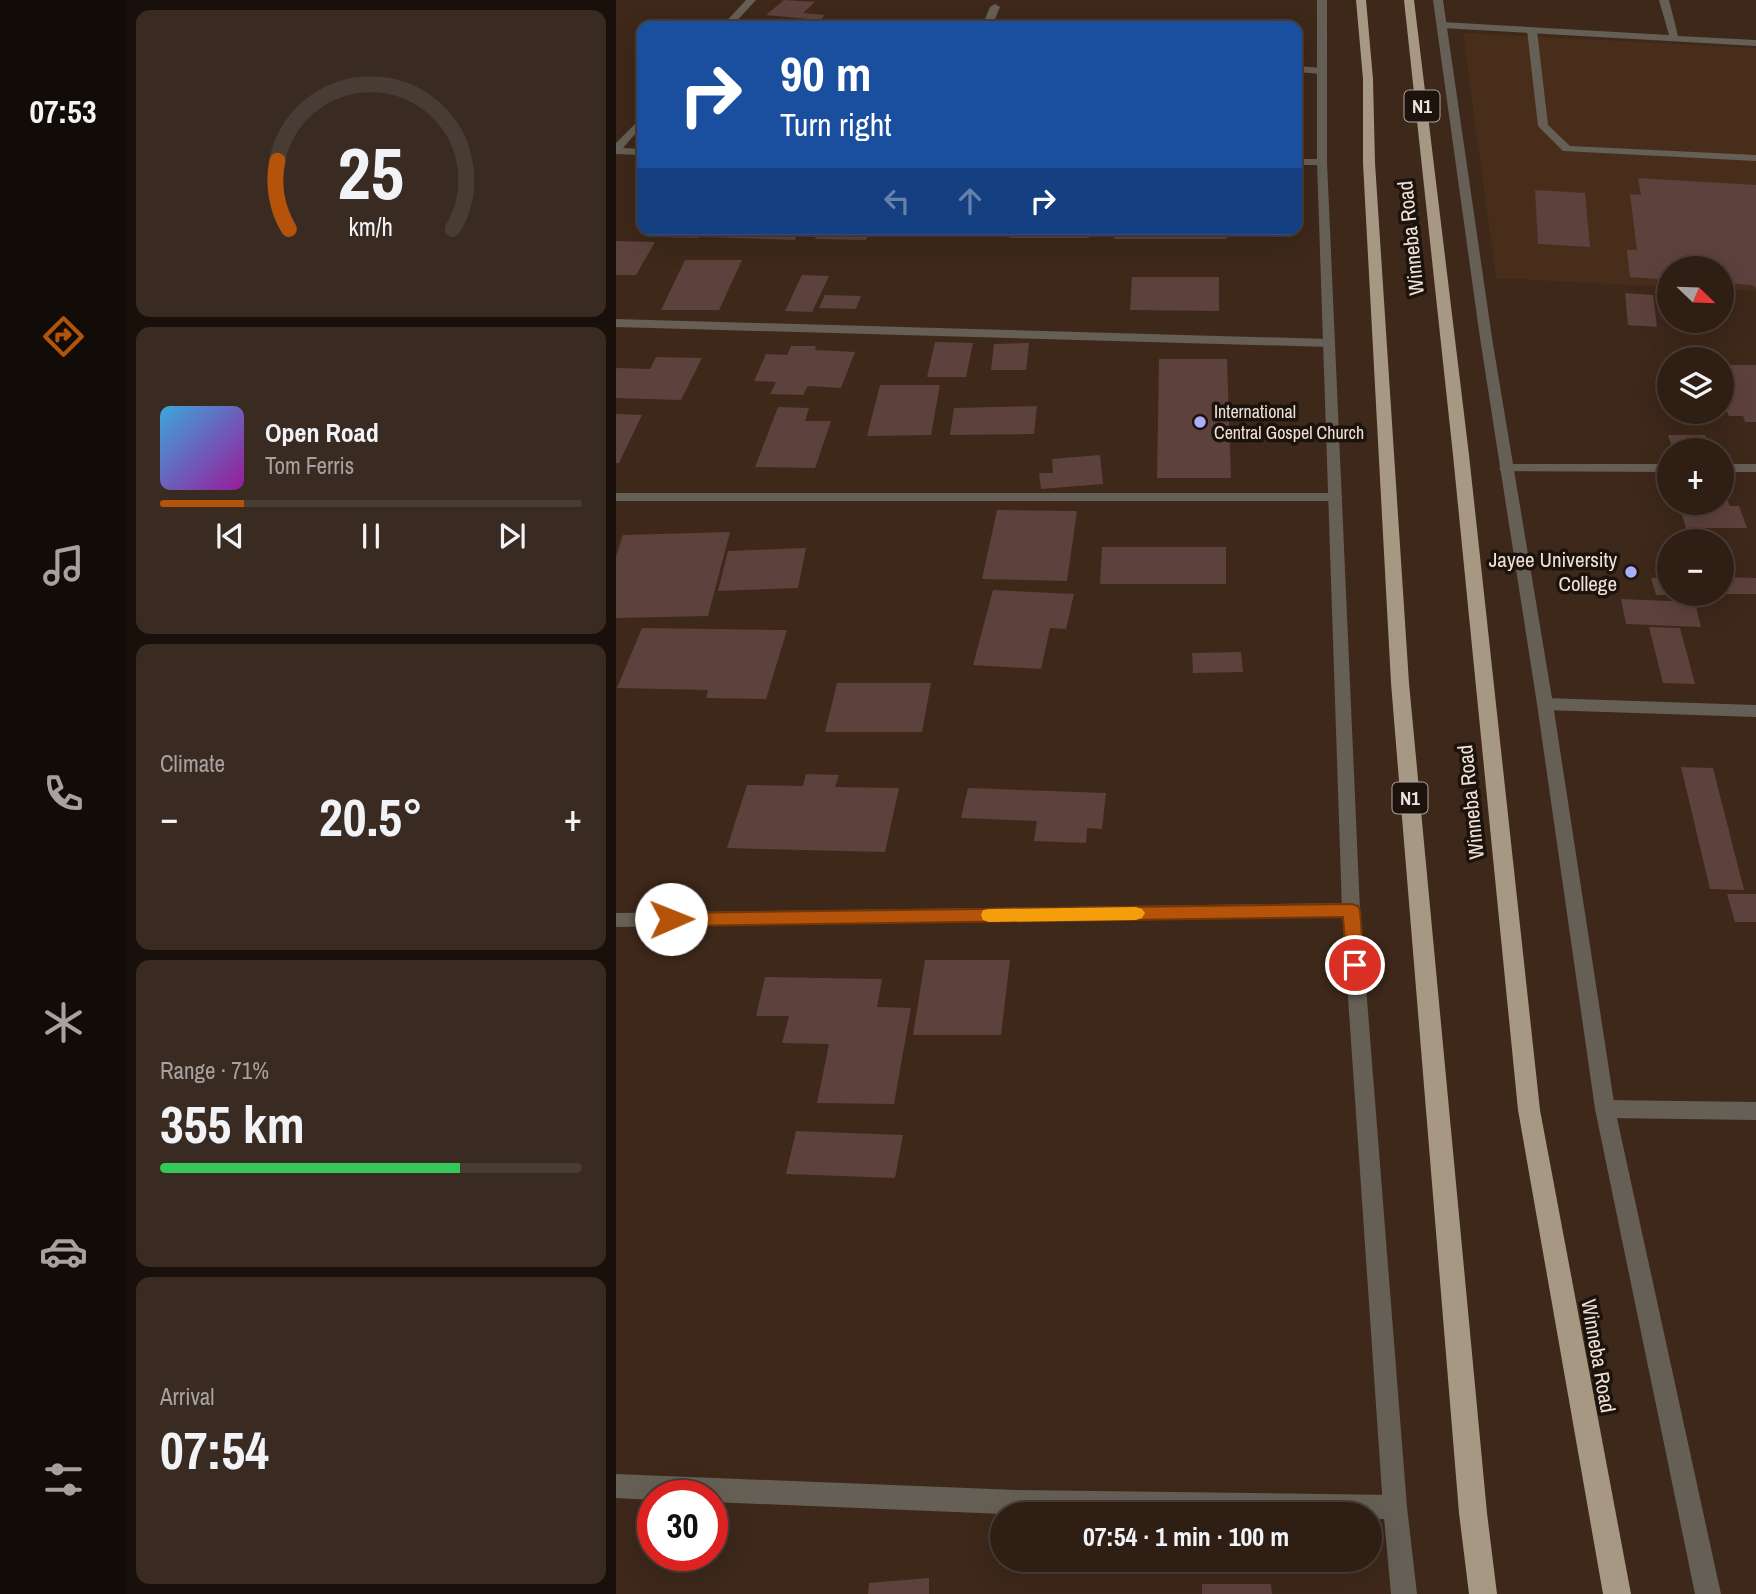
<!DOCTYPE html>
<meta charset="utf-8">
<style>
:root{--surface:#2e1e14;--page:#3a2b22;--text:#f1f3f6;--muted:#a7a2a0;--line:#493c34;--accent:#b45309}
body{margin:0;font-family:"Archivo Narrow",sans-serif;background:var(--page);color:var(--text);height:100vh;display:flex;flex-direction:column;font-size:26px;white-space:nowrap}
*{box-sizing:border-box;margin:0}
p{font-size:23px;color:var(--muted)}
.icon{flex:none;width:38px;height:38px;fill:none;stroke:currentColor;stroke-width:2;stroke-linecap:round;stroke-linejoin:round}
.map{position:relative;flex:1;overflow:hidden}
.sheet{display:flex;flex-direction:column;gap:10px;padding:10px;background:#19100b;width:490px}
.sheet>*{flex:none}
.hud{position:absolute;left:21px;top:21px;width:665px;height:214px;border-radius:14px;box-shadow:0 7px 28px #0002,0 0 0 2px var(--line);background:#1a4fa0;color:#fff;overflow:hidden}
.needle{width:46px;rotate:113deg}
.controls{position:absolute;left:1041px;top:256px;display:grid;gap:14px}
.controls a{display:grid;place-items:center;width:77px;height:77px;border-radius:50%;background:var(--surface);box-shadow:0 7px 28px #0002,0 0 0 2px var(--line);font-size:35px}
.speed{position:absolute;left:21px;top:1480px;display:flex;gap:14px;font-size:35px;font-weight:700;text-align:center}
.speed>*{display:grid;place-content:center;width:91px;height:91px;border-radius:50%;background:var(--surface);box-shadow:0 7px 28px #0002,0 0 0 2px var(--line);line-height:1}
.speed .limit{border:10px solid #d22;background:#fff;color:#111}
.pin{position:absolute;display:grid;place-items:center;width:60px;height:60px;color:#fff;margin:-30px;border:4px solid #fff;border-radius:50%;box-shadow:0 2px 7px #0007}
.me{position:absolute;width:77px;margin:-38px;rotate:89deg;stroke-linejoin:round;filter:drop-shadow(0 0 5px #0008)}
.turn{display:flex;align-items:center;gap:24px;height:147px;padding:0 28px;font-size:32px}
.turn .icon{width:91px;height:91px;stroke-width:2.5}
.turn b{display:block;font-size:49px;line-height:60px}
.lanes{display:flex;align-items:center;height:66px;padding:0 28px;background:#0003;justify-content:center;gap:35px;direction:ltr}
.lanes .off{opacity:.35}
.big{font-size:52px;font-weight:700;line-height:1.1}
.sheet .tile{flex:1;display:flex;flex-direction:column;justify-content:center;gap:10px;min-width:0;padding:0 24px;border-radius:14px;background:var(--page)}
.sheet .dial{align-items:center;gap:0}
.dial svg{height:182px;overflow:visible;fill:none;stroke:var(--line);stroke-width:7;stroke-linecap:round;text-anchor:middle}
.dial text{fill:var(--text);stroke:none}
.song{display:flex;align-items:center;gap:21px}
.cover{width:84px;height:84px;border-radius:10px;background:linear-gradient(135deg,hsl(200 70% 55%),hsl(300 70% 35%))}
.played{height:7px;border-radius:4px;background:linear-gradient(90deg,var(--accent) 20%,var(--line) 20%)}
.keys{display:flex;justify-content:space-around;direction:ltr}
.heat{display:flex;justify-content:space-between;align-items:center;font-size:38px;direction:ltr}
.charge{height:10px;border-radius:5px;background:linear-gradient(90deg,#34c759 71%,var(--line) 0)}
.trip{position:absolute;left:374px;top:1502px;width:392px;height:70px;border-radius:35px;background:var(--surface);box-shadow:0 7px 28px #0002,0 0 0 2px var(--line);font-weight:700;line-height:70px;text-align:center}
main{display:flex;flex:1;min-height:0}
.tabs{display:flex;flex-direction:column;width:126px;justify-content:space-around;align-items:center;background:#120c08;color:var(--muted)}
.tabs .icon{width:49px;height:49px}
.tabs .current{color:var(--accent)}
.tabs b{font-size:32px;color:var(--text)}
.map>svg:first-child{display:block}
.built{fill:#482d1b}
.building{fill:#5d413d}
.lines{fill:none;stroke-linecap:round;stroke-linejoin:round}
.service{fill:#655f55;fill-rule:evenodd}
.minor{fill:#655f55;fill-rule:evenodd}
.tertiary{fill:#655f55;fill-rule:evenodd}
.trunk{fill:#a69882;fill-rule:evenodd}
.route{fill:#b45309;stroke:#753606;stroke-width:2}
.slow{fill:#f59e0b}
.poi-dot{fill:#abaffb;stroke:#1d130d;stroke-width:2.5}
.labels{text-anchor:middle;stroke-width:7;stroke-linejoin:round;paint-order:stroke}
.far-poi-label{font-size:18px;fill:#efe1d8;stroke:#1d130d;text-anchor:start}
.shield{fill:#1d130d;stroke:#b0a39b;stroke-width:2}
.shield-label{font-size:19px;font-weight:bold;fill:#efe1d8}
.street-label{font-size:21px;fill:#efe1d8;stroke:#1d130d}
.poi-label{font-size:21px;fill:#efe1d8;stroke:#1d130d;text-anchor:end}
</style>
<main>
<nav class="tabs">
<b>07:53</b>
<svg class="icon current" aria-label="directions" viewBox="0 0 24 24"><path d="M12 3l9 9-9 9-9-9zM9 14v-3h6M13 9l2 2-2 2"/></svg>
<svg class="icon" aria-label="music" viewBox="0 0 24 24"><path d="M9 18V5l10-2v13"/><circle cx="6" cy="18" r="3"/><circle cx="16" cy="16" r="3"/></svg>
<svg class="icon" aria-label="phone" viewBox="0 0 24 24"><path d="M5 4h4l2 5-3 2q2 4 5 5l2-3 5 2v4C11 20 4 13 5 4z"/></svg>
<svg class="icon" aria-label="climate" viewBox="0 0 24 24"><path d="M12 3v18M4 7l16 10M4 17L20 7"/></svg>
<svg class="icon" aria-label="car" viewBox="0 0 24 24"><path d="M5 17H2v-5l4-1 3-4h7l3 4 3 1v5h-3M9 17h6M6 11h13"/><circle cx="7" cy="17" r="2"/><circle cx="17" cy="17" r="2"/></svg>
<svg class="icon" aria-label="filters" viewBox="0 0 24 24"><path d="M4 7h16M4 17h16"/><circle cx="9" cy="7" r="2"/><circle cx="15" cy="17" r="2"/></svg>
</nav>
<section class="sheet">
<div class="tile dial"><svg viewBox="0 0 100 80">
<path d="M14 69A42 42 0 1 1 86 69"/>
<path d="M14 69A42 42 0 0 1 9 39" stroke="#b45309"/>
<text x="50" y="56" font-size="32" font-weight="700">25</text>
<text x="50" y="72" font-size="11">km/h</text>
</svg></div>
<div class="tile">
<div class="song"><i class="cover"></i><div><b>Open Road</b><p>Tom Ferris</p></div></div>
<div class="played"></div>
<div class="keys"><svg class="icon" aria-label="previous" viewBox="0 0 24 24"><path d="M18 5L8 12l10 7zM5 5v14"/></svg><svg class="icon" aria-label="pause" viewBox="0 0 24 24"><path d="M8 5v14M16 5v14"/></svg><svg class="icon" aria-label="next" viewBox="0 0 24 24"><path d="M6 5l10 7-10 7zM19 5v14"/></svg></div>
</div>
<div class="tile"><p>Climate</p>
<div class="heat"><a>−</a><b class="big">20.5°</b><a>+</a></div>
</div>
<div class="tile"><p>Range · 71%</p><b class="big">355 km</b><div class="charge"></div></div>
<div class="tile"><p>Arrival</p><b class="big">07:54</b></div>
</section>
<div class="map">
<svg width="1140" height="1594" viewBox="0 0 1140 1594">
<rect width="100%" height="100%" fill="#3d281a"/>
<path class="built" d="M847 33 1140 48V291L1106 289V268H1054L1053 287 880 278Z"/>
<path class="building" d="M168 0 199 2 187 13 209 15 204 20 150 15Z
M1022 178 1140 185V288L1135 285 1106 283V268H1054V280L1014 277 1011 250H1021L1014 194 1025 195Z
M919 190 969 193 974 247 922 244Z
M50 229H87L82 238 45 237Z
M94 229H184L179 240 90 237Z
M203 229H254L250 240 199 239Z
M309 229H380V236L307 237Z
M395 229H474L473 238H393Z
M499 229H611V239H498Z
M0 241 39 242 20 275H0Z
M69 260H126L103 310H45Z
M186 275 213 276 196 312 169 311Z
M516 277H603V311L514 310Z
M1009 293 1037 295 1041 327 1012 325Z
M209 295 245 296 240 309 203 308Z
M319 342 357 343 350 377H311Z
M413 343 410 370H375L378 344Z
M175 346H200L199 350 239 352 225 388 192 386 187 395 154 394 160 382 138 381 150 354 171 355Z
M40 357 86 358 65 400 0 398V368L34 369Z
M543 359H611L615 478H541Z
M1106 365H1140V422H1129L1127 416H1113L1106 401Z
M264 385H324L315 435 251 436Z
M421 406 418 434 334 435 338 408Z
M162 407 193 408 189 421H215L199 468 139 467Z
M0 414 26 415 3 463H0Z
M1052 435H1089L1096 450H1057Z
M484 455 487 484 425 489 423 473H437L436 459Z
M1106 486 1114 506H1123L1131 528H1070L1062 502H1106Z
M381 510 461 511 451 581 366 579Z
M114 532 92 616 0 618V556L7 535Z
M486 547H610V584H484Z
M190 548 182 588 102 591 112 551Z
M1054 577V595H1040L1035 578Z
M1106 577 1140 578V594H1106Z
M377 590 458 594 450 629 434 628 425 669 357 665Z
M1005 599 1079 602 1085 627 1010 624Z
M1033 627 1064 628 1079 684 1047 683Z
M26 628 171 630 150 699 90 698 92 690 1 688Z
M625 652 627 672 577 673 576 653Z
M221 683H315L306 732H209Z
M1065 767 1097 768 1128 890 1094 889Z
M190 774 223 775 219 787 283 788 269 852 111 848 131 785 187 786Z
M352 788 490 793 486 829 471 828 470 843 418 841 421 821 345 818Z
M1111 894H1140V922H1119Z
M309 960H394L385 1035H297Z
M149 977 266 979 261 1007 295 1008 278 1104 201 1103 213 1044 166 1043 173 1016H140Z
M180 1131 287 1135 279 1178 170 1174Z
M313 1578V1594H252L253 1583Z
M586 1584H655L656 1594H586Z"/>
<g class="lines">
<path class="service" d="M379 4 384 7 376 26H366L374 7Z
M916 27 921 30 932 125 954 146 1140 155V161L947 151 922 126 911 30Z
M681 66 706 68 711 71 706 74 681 72Z"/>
<path class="minor" d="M130 0H140L116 26H106Z
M1043 0H1053L1062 36 1140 40V46L826 28 821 25 826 22 1053 35Z
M26 117V126L7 148 26 149V155L0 154V143Z
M681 159H706L711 162 706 165H681Z
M0 319 713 339 719 343 713 347 0 327Z
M890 464H1054V472L885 471 883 468Z
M1106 464H1140V472H1106Z
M0 493H720L727 497 720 501H0Z
M929 698 1140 705V717L929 710 921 704Z
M735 903 742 905 744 910 742 915 735 917 0 927V913Z
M989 1100 1140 1102V1120L989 1118 982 1115 979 1109 982 1103Z
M0 1474 401 1490 779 1495 788 1498 791 1507 788 1516 779 1519H754V1514H387L96 1502V1496H37V1500L0 1498Z"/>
<path class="tertiary" d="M701 0H711V162L744 910 791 1507 801 1594H775L767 1507 726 910 701 162Z
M817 0H827L876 338 937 704 999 1109 1105 1594H1079L979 1109 921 704 864 338Z"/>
<path class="trunk" d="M740 0H750L757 79 759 163 793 683 871 1513 881 1594H853L843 1513 775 683 747 163V79Z
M788 0H798L853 455 924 1110 1015 1594H987L902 1110 837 455Z"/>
</g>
<path class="route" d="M736 904 742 906 744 910 748 965 746 970H733L731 965 727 917 55 926 49 924 47 919 49 915 55 913Z"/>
<path class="slow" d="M520 907 526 909 529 913 526 918 520 920 373 922 367 920 365 915 367 910 373 909Z"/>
<g class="poi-dot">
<circle cx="584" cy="422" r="7"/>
<circle cx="1015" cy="572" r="7"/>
</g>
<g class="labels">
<g class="far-poi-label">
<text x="598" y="418">International<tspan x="598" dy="21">Central Gospel Church</tspan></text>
</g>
<g class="shield">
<rect x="788.5" y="90.5" width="35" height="31" rx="5"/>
<rect x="776.5" y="782.5" width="35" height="31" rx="5"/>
</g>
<g class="shield-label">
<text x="806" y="113">N1</text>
<text x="794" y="805">N1</text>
</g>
<g class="street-label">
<text transform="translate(795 238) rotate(-96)" y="7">Winneba Road</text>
<text transform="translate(855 802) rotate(-96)" y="7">Winneba Road</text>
<text transform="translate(982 1356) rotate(80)" y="7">Winneba Road</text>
</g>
<g class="poi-label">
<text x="1001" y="567">Jayee University<tspan x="1001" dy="24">College</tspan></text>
</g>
</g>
</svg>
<div class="controls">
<a><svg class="needle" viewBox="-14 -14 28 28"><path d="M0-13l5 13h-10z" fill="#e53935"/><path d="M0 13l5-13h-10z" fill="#a7a2a0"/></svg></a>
<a><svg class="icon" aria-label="layers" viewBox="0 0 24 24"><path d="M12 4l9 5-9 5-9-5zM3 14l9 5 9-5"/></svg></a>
<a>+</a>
<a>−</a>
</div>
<div class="speed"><div class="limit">30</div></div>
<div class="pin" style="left:739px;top:965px;background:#d93025"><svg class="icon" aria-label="arrive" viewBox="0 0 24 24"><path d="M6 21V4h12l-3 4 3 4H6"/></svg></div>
<svg class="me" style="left:55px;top:919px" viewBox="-20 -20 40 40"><circle r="19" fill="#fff"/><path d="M0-13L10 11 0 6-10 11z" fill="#b45309"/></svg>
<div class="trip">07:54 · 1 min · 100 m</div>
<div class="hud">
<div class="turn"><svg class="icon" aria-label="right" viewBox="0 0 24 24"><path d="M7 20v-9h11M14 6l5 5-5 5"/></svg><div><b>90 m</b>Turn right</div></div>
<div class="lanes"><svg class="icon off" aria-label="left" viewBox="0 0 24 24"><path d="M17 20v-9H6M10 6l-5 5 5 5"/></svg><svg class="icon off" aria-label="ahead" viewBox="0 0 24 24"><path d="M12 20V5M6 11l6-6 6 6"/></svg><svg class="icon" aria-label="right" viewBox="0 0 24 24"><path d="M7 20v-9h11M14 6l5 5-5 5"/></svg></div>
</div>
</div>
</main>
